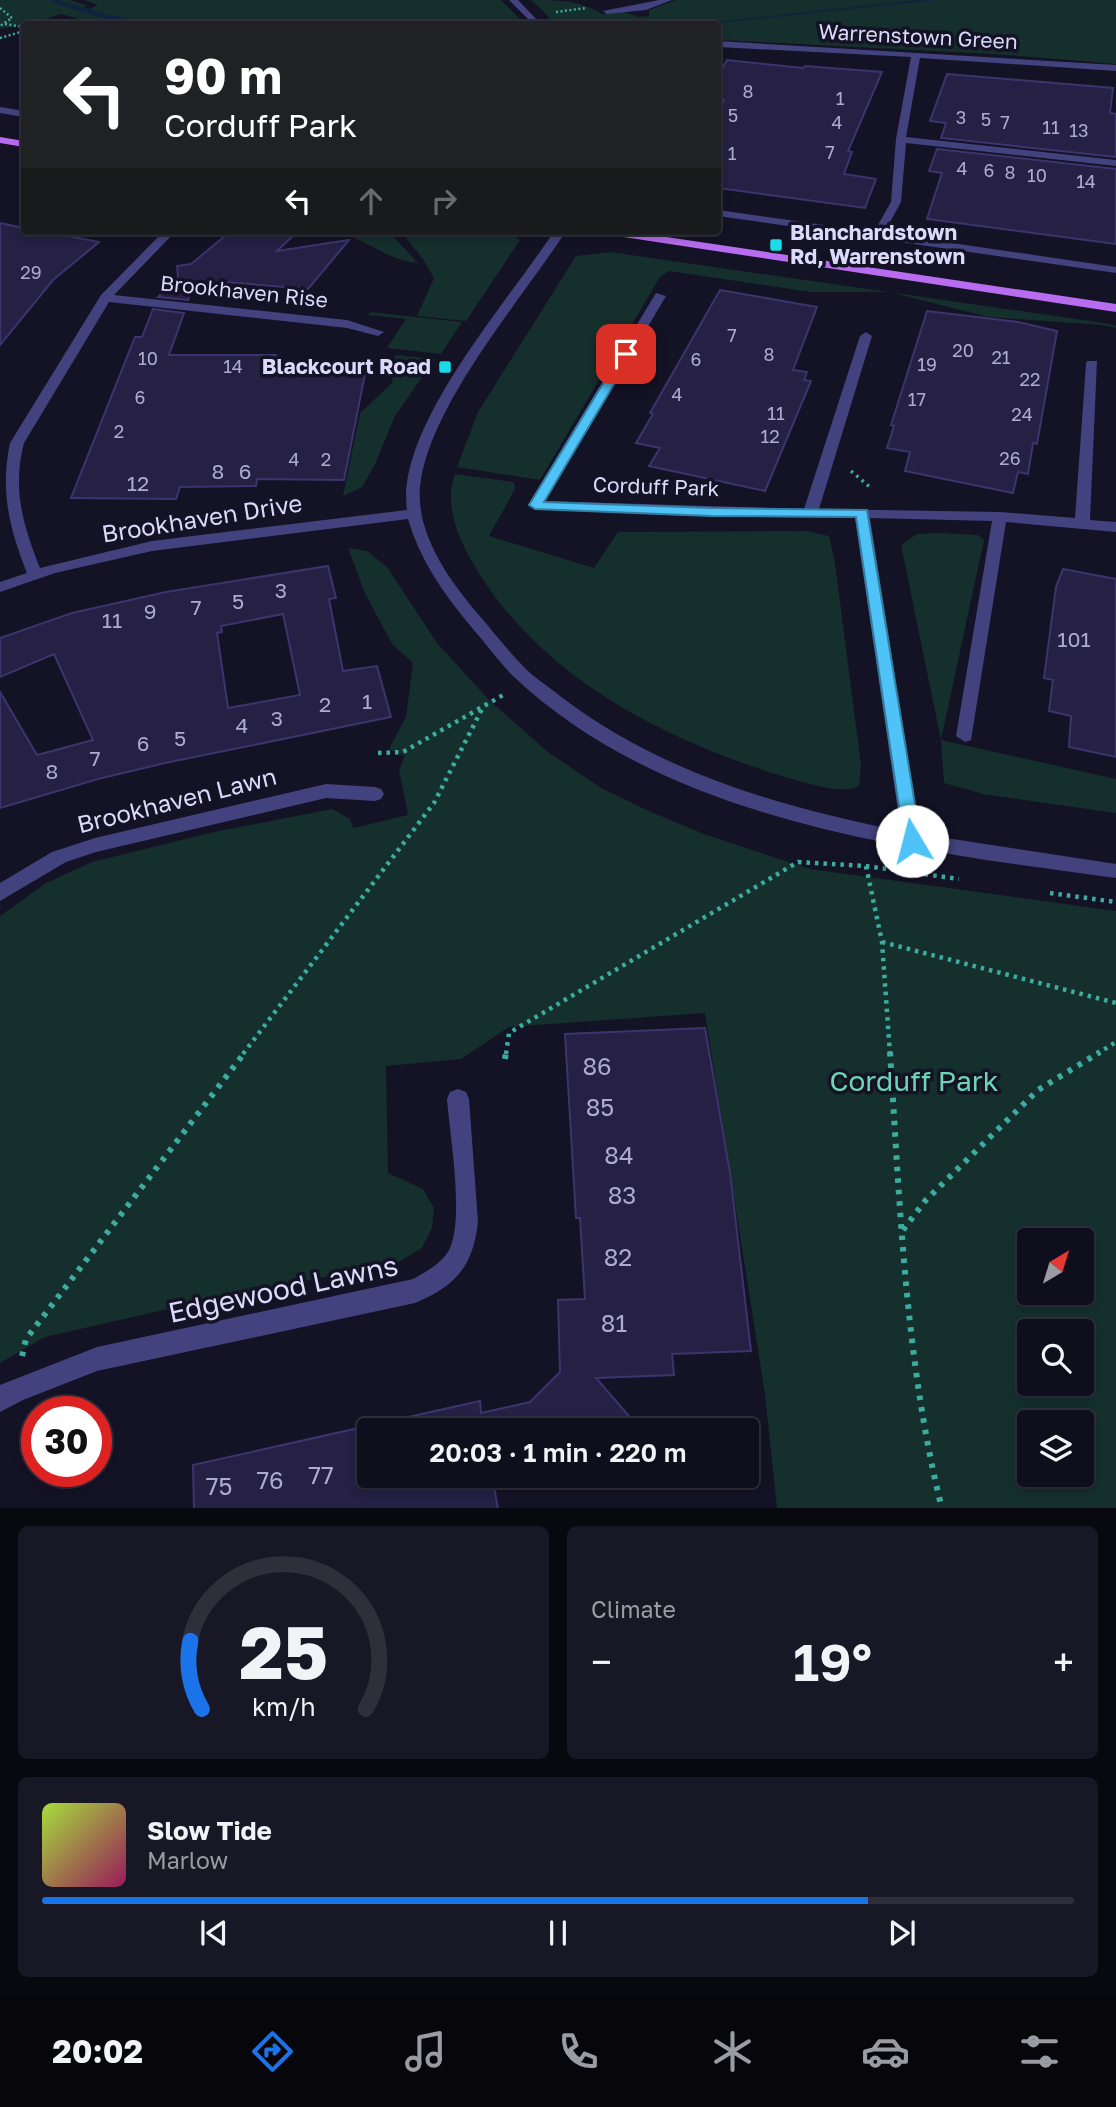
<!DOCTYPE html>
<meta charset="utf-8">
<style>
:root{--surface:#0f0e1c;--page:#181725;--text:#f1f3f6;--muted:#9b9ca3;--line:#2f2e3b;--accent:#1a73e8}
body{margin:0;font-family:"Golos Text",sans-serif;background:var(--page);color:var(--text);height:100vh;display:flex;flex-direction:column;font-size:26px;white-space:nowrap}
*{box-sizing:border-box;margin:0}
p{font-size:23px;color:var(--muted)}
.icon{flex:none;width:38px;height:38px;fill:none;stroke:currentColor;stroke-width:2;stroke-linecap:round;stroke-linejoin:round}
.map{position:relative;height:1508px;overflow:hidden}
.drawer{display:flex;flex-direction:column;gap:18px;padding:18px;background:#08080f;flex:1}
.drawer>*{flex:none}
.banner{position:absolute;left:21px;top:21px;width:700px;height:214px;border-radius:7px;box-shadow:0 4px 10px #0003,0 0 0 2px var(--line);background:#202124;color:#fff;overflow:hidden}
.needle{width:46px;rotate:38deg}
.tools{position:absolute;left:1017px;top:1228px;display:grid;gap:14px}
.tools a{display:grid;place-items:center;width:77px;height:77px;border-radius:7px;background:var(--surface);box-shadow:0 4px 10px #0003,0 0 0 2px var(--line);font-size:35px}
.speed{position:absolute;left:21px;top:1396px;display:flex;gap:14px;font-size:35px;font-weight:700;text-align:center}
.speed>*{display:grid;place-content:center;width:91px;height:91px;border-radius:50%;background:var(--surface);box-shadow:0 4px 10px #0003,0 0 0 2px var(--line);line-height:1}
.speed .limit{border:10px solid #d22;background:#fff;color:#111}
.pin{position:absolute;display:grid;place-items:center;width:60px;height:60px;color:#fff;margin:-30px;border-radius:14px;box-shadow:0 4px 10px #0006}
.me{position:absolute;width:77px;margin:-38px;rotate:352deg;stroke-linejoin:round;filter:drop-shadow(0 0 5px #0008)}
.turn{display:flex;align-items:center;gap:24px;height:147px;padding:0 28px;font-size:32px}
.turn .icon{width:91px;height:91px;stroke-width:2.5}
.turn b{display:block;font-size:49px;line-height:60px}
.lanes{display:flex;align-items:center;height:66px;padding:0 28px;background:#0003;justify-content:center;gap:35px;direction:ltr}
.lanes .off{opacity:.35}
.big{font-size:52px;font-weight:600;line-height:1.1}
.drawer .widget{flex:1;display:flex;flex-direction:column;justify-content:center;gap:10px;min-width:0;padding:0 24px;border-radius:10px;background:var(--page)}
.drawer .dial{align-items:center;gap:0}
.dial svg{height:182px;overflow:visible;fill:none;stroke:var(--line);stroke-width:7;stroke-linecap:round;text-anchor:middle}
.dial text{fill:var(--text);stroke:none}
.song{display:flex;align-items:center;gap:21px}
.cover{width:84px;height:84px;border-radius:10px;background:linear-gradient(135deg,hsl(80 70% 55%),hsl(330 70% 35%))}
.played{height:7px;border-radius:4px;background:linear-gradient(90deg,var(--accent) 80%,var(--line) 80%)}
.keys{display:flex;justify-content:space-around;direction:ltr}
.heat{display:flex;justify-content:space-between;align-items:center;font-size:38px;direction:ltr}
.drawer .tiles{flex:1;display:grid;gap:18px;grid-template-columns:1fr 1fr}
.widget:last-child{grid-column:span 2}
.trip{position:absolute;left:357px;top:1418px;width:402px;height:70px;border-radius:7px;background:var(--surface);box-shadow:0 4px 10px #0003,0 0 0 2px var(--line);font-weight:600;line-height:70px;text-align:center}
.dock{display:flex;height:112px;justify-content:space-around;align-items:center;background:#06060b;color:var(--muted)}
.dock .icon{width:49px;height:49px}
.dock .on{color:var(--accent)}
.dock b{font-size:32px;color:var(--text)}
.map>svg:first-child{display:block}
.green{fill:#152f2c;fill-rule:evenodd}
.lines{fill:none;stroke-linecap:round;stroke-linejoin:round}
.stream{fill:#102440;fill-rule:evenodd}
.building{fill:#252044;stroke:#3d346e;stroke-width:2;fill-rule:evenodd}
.path-far3{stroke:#3daca0;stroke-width:2.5;stroke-dasharray:2 2.5;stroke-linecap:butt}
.path-far2{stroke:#3daca0;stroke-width:3.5;stroke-dasharray:2.5 4.5;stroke-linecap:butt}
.path-far1{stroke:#3daca0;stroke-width:4.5;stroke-dasharray:3.5 5;stroke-linecap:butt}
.path{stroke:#3daca0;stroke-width:6;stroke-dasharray:4.5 7;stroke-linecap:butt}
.minor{fill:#42427f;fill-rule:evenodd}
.major{fill:#b86cf0;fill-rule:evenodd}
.route{fill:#4fc3f7;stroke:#337fa1;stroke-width:2}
.poi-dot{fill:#1adce7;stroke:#141225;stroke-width:2.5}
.labels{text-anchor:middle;stroke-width:7;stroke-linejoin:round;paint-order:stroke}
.far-number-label{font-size:18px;fill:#aeaccd}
.far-street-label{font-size:21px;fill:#dcdafb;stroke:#141225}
.far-poi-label{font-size:21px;font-weight:bold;fill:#dcdafb;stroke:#141225;text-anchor:start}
.number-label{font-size:21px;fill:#aeaccd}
.street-label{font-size:24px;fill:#dcdafb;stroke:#141225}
.near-number-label{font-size:24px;fill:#aeaccd}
.near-park-label{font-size:28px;fill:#6dd4b5;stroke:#141225}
.near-street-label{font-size:28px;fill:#dcdafb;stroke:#141225}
</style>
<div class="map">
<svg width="1116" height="1509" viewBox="0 0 1116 1509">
<rect width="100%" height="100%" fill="#141225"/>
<path class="green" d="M0 0H70L88 6 84 7 89 9 98 5 84 0H501L525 24H97L61 14 29 24 0 29Z
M531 0C557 0 580 0 602 14L625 12 638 17 649 16V10L676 0H1116V64L993 54 718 40V24H552L547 15Z
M332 231H388L418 263C387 261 363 236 332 231Z
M400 231C425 231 503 225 520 240L466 321 417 316 434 278 423 259Z
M610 252 1104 323 1116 326V328L1102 325 988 317 889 292H811L669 271 660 277 540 480 457 467 478 412 576 256Z
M370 312 462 322 441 354 387 348 406 319 369 315Z
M395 355 435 359 395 416 375 464 362 487 343 496 360 413 392 383Z
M455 474 514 482 515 489 489 536 594 568 618 532 807 531 829 536 835 563 861 765 859 786C843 796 800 781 782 776 661 739 536 675 471 560 457 535 444 503 455 474Z
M939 533 978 535 984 540 941 740 1116 779V813L983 794 944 783 941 740 901 545 917 534Z
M348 548 367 551 387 567 437 643 490 701 548 752 601 788 651 812 704 834 810 869 1116 911V1508H777L765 1394 705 1013 509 1027 461 1059 386 1066 388 1173 423 1189 434 1208 432 1228 422 1248 397 1263 216 1298 45 1337 0 1363V916L46 883 92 862 214 832 332 809 350 819 353 828 408 815 399 770 405 756 389 749 406 717 413 663 392 644 365 593ZM1029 1241H1082V1293H1029ZM1029 1332H1082V1384H1029ZM1029 1423H1082V1475H1029Z"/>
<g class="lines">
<path class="stream" d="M49 0H58L109 15 157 24C130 27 74 12 49 0Z
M916 0H936L710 24H694Z"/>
</g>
<path class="building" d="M727 60 803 68 805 66 882 72 848 151 852 152 844 174 876 179 865 208 718 188V112L724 100H718V76Z
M947 74 1113 88 1110 113 1116 114V157L941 138 946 123 930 121Z
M937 149 1116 169V244L927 219 942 173 929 171Z
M0 223 24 228V231H42L99 242 53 280 0 345Z
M231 231H298L277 251 349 240 308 289 226 282 216 291 193 286 188 300 158 297 178 277 177 266 191 264Z
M720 290 817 307 793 370 807 372 804 380 811 381 765 491 649 466 660 448 636 443 653 414 650 413Z
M153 309 184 313 169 355H276L273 364 340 365 339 368 366 369 344 480 257 479 256 486 180 487 176 499 71 498 135 337H142Z
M927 311 1018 322 1057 331 1037 444 1033 443 1028 474 1018 472 1013 493 905 471 910 452 887 448 894 426 891 425Z
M328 566 336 598 329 599 343 671 377 666 391 717 165 763 98 779 0 808V692L37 755 93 740 54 654 0 677V638L72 613 166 592ZM283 614 300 695 228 708 217 633 222 632 221 626Z
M1063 569 1116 579V757L1069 747 1071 716 1049 711 1053 680 1044 678 1056 587Z
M705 1028 730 1173 751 1351 672 1354 674 1375 596 1378 641 1430H369V1475H492L498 1509H194L193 1465 480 1401 481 1413 530 1402 560 1372 558 1300 585 1299 580 1218H576L565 1034Z"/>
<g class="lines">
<path class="path-far3" d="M0 8 12 18 0 26
M556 12 586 8
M5 24 24 27
M0 38 24 31"/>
<path class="path-far2" d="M851 471 871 488"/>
<path class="path-far1" d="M378 753 403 752 505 694
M866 866 882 942 890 1054
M1050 893 1116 902
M882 942 1116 1003
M243 1054 434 803 482 709
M506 1054 509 1033 798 862 866 866 959 879
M1097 1054 1116 1042"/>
<path class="path" d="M890 1052C900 1204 905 1361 942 1509
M505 1059 506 1052
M903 1230 925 1201 1038 1090 1100 1052
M22 1356 26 1339 245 1052"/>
<path class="minor" d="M509 0H518L541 24H533Z
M659 0H672L646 10 607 14 603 11Z
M82 19 86 22 84 24H75Z
M718 41 1116 65V71L920 58 906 137 1116 160V166L906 143 901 202 884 233 1116 267V273L718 216V210L874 232 891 202 896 139 911 57 718 47Z
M0 107 24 111V117L0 113Z
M164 231H176L114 295 347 320 384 332 378 336 347 328 109 302 24 443C12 489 23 525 40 568L152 541 407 510C395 427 510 300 554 231H566C522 299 428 407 420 487 416 534 449 580 478 614 493 631 507 650 523 666 533 677 548 686 560 696 659 772 780 807 901 831L855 518 689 516 535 509 528 505 656 293 666 296 545 501 804 509 860 336 866 332 872 336 819 509 1000 512 1075 518 1086 364 1087 361H1097L1090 520 1116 522V532L1006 522 971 740 965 742 956 736 992 521 870 518 920 834 1116 864V878C912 850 670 824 513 676 501 664 490 649 479 636 449 601 421 564 408 519L152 551 55 573 0 592V582L27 573C9 528 0 490 10 443L101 295Z
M326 784 375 787 381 789 384 794 381 799 375 801 326 798 96 852 66 862 0 901V883L52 852 95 838Z
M458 1089 466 1092 469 1099 478 1222C473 1266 456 1286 415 1303L97 1371 23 1400 0 1412V1385L97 1347 413 1279C426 1272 444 1262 450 1248 464 1215 450 1136 447 1099L450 1092Z"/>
<path class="major" d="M0 137 24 141V147L0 143Z
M598 231H626L1116 304V312L604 234Z"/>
</g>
<path class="route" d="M626 350 632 354 544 502 711 508 867 510 921 841 918 846H906L904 841 856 517 711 516 535 509 529 505 621 354Z"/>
<g class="poi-dot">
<rect x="769" y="238" width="14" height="14" rx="3.5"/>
<rect x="438" y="360" width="14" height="14" rx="3.5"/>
</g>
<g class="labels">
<g class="far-number-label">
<text x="748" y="98">8</text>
<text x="840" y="105">1</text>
<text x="733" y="122">5</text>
<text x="961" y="124">3</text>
<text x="986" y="126">5</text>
<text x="837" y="129">4</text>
<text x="1005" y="129">7</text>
<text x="1051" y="134">11</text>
<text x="1079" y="137">13</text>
<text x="830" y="159">7</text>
<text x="732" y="160">1</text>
<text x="962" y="175">4</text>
<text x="989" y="177">6</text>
<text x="1010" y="179">8</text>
<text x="1037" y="182">10</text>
<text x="1086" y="188">14</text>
<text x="31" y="279">29</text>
<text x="732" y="342">7</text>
<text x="963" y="357">20</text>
<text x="769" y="361">8</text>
<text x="1001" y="364">21</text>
<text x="148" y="365">10</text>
<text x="696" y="366">6</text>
<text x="927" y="371">19</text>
<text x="233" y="373">14</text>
<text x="1030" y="386">22</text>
<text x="677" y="401">4</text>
<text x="140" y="404">6</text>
<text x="917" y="406">17</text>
<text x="776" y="420">11</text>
<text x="1022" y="421">24</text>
<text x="119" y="438">2</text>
<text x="770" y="443">12</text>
<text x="1010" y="465">26</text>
<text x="294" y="466">4</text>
<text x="326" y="466">2</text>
</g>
<g class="far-street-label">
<text transform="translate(918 37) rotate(3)" y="7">Warrenstown Green</text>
<text transform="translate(244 292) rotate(6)" y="7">Brookhaven Rise</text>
<text transform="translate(656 487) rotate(2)" y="7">Corduff Park</text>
</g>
<g class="far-poi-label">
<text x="790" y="240">Blanchardstown<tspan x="790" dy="24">Rd, Warrenstown</tspan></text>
<text x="431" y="374" text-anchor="end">Blackcourt Road</text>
</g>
<g class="number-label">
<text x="218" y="479">8</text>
<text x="245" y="479">6</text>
<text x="138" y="491">12</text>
<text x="281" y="598">3</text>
<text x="238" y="609">5</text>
<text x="196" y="615">7</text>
<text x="150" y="619">9</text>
<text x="112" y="628">11</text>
<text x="1074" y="647">101</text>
<text x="367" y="709">1</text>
<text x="325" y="712">2</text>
<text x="277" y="726">3</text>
<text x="242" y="733">4</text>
<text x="180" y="746">5</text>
<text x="143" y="751">6</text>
<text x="95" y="766">7</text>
<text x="52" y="779">8</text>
</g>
<g class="street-label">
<text transform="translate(202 519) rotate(-9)" y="8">Brookhaven Drive</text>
<text transform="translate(177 801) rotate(-14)" y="8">Brookhaven Lawn</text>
</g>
<g class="near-number-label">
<text x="597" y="1075">86</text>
<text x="600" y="1116">85</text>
<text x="619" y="1164">84</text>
<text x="622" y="1204">83</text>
<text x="618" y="1266">82</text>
<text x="614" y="1332">81</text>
<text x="321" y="1484">77</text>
<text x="270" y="1489">76</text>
<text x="219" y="1495">75</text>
</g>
<g class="near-park-label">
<text x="914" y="1091">Corduff Park</text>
</g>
<g class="near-street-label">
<text transform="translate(283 1289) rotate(-12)" y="10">Edgewood Lawns</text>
</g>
</g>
</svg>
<div class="tools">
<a><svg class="needle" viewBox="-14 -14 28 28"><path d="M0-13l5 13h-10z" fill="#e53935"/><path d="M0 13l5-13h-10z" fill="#9b9ca3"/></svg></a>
<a><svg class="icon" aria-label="search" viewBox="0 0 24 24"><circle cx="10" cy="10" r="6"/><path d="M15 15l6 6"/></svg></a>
<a><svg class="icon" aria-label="layers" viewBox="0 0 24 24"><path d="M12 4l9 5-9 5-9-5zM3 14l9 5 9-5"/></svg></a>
</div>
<div class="speed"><div class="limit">30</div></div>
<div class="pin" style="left:626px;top:354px;background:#d93025"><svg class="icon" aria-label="arrive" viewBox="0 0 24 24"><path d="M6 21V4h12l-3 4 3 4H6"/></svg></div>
<svg class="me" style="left:912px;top:841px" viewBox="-20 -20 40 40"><circle r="19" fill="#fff"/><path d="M0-13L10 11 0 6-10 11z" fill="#4fc3f7"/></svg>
<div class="trip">20:03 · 1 min · 220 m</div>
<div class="banner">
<div class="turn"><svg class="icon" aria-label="left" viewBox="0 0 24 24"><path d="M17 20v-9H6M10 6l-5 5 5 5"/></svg><div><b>90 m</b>Corduff Park</div></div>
<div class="lanes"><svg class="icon" aria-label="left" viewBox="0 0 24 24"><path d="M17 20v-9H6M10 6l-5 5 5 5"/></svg><svg class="icon off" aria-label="ahead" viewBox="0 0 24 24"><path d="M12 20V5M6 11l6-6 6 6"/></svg><svg class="icon off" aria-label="right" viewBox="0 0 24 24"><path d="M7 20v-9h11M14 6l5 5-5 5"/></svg></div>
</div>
</div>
<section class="drawer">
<div class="tiles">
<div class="widget dial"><svg viewBox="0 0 100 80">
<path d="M14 69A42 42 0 1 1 86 69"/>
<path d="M14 69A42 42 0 0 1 9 39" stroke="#1a73e8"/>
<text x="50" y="56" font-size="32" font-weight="700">25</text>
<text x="50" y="72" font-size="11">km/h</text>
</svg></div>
<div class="widget"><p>Climate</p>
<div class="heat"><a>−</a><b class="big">19°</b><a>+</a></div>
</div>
<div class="widget">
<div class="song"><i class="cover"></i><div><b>Slow Tide</b><p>Marlow</p></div></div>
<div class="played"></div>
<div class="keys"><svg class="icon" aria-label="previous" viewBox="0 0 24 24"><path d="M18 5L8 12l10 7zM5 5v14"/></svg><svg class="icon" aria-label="pause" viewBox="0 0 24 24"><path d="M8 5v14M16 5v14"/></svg><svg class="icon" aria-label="next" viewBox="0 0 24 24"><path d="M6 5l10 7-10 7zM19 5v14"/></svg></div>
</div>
</div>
</section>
<nav class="dock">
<b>20:02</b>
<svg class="icon on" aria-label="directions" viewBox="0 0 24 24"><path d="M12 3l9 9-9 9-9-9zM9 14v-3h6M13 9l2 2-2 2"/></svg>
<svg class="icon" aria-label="music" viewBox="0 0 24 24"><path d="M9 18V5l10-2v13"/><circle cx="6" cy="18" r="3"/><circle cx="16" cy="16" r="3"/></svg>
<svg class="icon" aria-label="phone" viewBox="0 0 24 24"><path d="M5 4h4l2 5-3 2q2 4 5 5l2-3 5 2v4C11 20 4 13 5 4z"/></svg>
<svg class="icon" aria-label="climate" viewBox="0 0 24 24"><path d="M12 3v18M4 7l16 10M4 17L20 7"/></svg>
<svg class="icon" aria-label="car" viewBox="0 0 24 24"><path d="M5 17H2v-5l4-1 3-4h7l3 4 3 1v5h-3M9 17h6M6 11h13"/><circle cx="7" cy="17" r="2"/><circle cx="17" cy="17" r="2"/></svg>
<svg class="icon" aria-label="filters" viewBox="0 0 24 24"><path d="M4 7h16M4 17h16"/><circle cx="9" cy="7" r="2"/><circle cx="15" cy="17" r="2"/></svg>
</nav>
